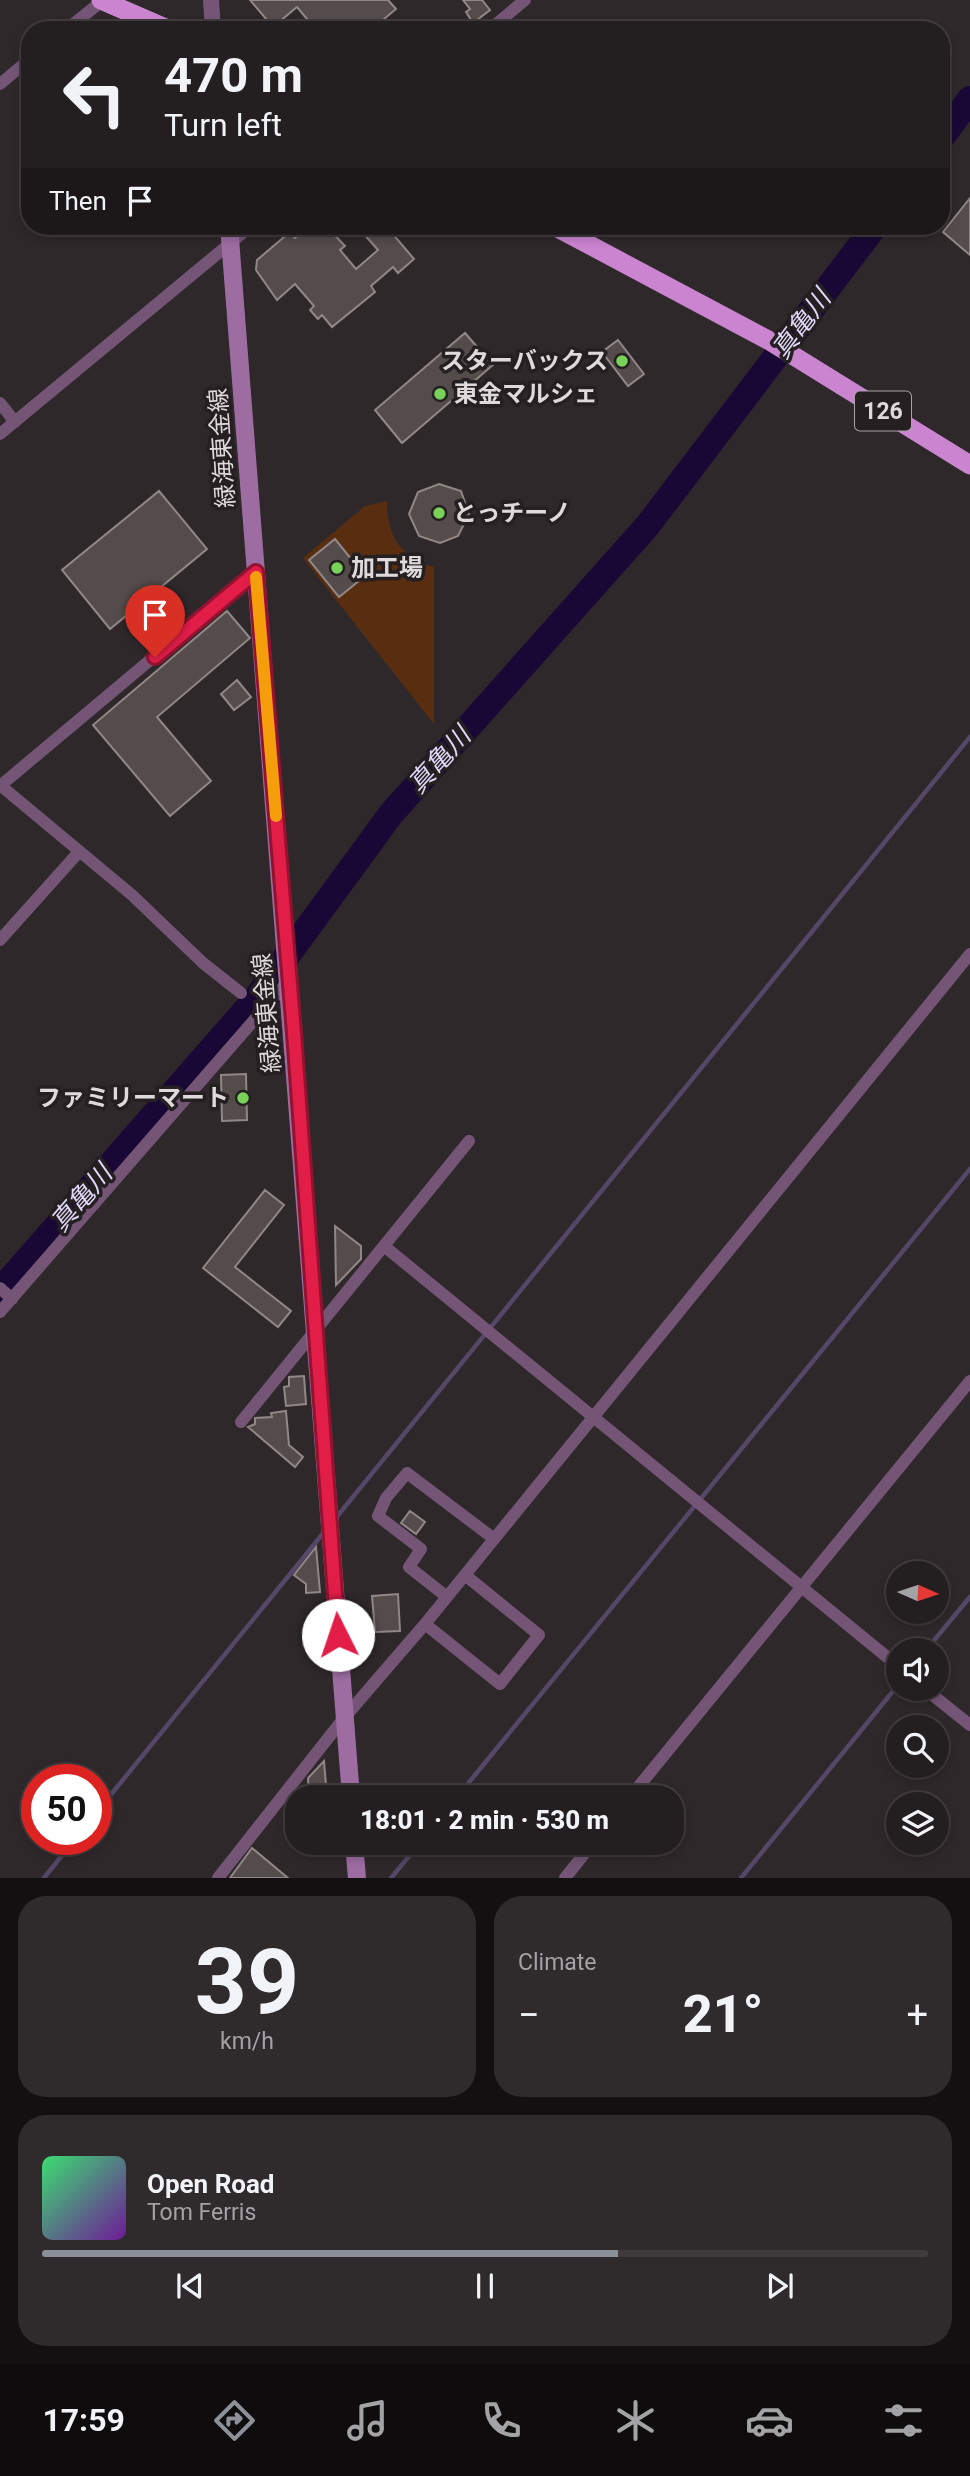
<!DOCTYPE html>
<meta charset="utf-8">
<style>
:root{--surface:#231e20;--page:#2f2b2d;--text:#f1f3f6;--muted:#a3a2a5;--line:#403c3e;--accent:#8c9099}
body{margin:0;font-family:Roboto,"Noto Sans JP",sans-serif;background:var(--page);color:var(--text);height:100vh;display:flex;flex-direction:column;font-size:26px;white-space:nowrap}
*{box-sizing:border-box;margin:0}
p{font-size:23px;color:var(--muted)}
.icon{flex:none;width:38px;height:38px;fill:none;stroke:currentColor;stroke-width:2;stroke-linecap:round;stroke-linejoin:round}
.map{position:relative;height:1878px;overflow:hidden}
.drawer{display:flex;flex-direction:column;gap:18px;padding:18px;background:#131012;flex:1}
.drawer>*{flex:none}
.guide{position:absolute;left:21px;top:21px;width:929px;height:214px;border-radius:28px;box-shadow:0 4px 10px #0003,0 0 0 2px var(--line);background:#231e20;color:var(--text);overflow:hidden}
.needle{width:46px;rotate:93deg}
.controls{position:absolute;left:886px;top:1561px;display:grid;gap:14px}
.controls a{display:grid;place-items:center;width:63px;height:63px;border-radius:50%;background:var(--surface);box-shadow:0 4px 10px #0003,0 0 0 2px var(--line);font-size:35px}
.speed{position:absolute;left:21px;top:1764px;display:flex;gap:14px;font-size:35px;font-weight:700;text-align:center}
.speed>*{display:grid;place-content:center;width:91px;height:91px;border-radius:50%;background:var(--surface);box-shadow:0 4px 10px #0003,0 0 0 2px var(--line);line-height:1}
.speed .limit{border:10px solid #d22;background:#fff;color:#111}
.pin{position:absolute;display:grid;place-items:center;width:60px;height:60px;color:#fff;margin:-72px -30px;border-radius:50% 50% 50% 0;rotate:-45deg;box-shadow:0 0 7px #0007}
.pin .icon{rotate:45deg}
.me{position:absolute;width:77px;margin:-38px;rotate:356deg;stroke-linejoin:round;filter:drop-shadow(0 0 5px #0008)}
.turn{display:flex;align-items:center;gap:24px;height:147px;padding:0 28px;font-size:32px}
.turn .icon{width:91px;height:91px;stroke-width:2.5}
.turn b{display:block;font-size:49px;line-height:60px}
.then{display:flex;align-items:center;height:66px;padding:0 28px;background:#0003;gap:14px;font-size:26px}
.big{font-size:52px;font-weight:800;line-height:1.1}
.drawer .tile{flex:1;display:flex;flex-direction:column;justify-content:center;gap:10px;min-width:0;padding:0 24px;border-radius:28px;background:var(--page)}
.drawer .dial{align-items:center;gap:0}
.dial b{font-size:91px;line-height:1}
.song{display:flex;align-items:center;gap:21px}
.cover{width:84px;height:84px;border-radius:10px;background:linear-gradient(135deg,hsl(140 70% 55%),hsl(280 70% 35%))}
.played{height:7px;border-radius:4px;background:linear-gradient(90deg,var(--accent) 65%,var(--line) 65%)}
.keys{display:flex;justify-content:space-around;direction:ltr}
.heat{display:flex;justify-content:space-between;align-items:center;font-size:38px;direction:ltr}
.drawer .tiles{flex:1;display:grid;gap:18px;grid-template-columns:1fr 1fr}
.tile:last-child{grid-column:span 2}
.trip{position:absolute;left:285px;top:1785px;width:399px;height:70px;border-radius:28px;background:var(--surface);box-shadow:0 4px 10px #0003,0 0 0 2px var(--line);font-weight:800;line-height:70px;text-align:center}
.menu{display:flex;height:112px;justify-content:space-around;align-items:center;background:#0e0c0d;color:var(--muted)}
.menu .icon{width:49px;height:49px}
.menu .active{color:var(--accent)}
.menu b{font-size:32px;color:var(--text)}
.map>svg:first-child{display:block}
.green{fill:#582d10}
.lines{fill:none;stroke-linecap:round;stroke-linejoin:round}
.stream{stroke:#544767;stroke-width:4.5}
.river{stroke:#190835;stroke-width:26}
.building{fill:#544c4b;stroke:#908786;stroke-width:2}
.minor{stroke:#745576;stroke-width:12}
.tertiary{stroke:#745576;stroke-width:16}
.secondary{stroke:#9d6ca1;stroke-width:18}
.trunk{stroke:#ca84d0;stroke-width:19}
.route-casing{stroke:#92132f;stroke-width:18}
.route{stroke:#e11d48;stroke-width:12}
.slow{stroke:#f59e0b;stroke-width:12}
.poi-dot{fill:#78d259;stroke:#251f21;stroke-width:2.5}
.labels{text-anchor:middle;stroke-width:7;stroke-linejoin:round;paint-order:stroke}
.shield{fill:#251f21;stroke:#a6a2a3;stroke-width:2}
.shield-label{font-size:23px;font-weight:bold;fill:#dedadb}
.poi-label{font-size:24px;font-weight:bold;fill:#dedadb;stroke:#251f21;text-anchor:start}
.street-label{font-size:24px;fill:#dedadb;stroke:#251f21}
.water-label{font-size:26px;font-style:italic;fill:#dfd8f8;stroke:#251f21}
</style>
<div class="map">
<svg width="970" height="1878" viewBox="0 0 970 1878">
<rect width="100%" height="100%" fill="#2f282b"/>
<path class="green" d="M387 501C387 535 400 558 434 567V724L303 558 365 506Z"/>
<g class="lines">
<path class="stream" d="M335 1519 970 737
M926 1650 970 1597
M457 1797 970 1169
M96 1813 325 1531
M44 1878 75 1839
M391 1878 420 1843
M741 1878 898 1685"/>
<path class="river" d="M942 137 970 99
M0 1291 257 997 391 814 648 525 875 226"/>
</g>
<path class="building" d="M250 0H388L396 9 371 30H316L297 7 273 27Z
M463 0H482L490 10 473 23 466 12 470 9Z
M970 198V255L943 232Z
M309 226H326L345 246 340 250 356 269 378 250 363 233 365 231 360 226H386L414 259 398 273 393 267 371 286 375 292 332 327 322 315 318 319 310 310 314 306 295 284 277 300 256 270 257 260 290 232 295 238Z
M465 333 493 365 402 443 375 410Z
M618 340 644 374 628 386 602 352Z
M439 484 461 491 469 514 458 536 440 543 419 536 409 514 418 492Z
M159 491 207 549 110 629 62 570Z
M335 539 365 576 339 597 309 560Z
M227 611 250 638 157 717 211 781 170 816 93 725Z
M237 680 251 697 234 710 221 694Z
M246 1074 247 1120 222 1121 221 1075Z
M265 1190 284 1205 235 1267 291 1311 278 1327 203 1268Z
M335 1226 361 1246V1259L336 1285Z
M304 1376 306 1404 286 1406 284 1387 289 1386V1377Z
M286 1411 289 1445 303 1457 295 1467 248 1427 255 1424V1418L272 1417 271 1413Z
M410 1511 425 1522 416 1534 401 1523Z
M316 1547 320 1592 306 1593V1584L294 1575Z
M398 1594 400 1631 375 1632 372 1596Z
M324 1761 327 1797H309L308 1778Z
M252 1848 288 1878H230Z"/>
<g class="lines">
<path class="minor" d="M66 30 102 1
M489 30 525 0
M0 84 30 59
M0 403 15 422
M0 434 251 226
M0 785 132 895 203 963 241 993
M0 786 255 572
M0 940 78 853
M384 1246 898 1666
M0 1288 12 1299
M0 1312 289 980
M241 1422 469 1141
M447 1597 409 1567 421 1549 378 1516 386 1498 407 1473 493 1538
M425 1624 500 1684 539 1635 465 1575
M925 1689 970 1725
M630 1797 970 1381
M218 1878 344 1718 425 1624 970 954
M565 1878 593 1843"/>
<path class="tertiary" d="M211 0 213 30"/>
<path class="secondary" d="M229 226 351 1797
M354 1843 357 1878"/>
<path class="trunk" d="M101 0 170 30
M554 226 768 340 970 465"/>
</g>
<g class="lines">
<g class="route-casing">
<path id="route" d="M155 657 256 572 294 1033 338 1635"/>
</g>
<use href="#route" class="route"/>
<path class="slow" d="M256 577 276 816"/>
</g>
<g class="poi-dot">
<circle cx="622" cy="361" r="7"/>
<circle cx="440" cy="394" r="7"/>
<circle cx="439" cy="513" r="7"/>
<circle cx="337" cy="568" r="7"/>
<circle cx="243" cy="1098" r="7"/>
</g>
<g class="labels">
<rect class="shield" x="855" y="391.5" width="56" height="39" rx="5"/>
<g class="shield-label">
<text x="883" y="419">126</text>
</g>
<g class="poi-label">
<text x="608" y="369" text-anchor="end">スターバックス</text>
<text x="454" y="402">東金マルシェ</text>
<text x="453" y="521">とっチーノ</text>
<text x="351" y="576">加工場</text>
<text x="229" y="1106" text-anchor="end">ファミリーマート</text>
</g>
<g class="street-label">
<text transform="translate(222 448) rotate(-94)" y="8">緑海東金線</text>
<text transform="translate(267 1013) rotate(-95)" y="8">緑海東金線</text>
</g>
<g class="water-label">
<text transform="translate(801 324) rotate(-53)" y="9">真亀川</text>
<text transform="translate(439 760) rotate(-48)" y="9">真亀川</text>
<text transform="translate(81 1198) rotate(-49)" y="9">真亀川</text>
</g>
</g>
</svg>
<div class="controls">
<a><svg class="needle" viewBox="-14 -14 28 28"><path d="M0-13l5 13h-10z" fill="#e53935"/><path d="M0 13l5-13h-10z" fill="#a3a2a5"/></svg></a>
<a><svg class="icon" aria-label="sound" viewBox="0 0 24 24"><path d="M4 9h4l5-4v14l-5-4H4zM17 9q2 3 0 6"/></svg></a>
<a><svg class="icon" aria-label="search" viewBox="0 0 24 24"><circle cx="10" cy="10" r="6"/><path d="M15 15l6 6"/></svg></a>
<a><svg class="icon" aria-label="layers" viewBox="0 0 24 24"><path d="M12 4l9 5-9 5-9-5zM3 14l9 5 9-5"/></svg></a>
</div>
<div class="speed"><div class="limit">50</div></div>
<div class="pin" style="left:155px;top:657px;background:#d93025"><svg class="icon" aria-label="arrive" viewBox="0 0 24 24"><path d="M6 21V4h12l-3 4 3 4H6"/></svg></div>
<svg class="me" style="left:338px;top:1635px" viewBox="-20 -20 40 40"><circle r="19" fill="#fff"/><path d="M0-13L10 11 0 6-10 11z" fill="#e11d48"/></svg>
<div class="trip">18:01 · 2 min · 530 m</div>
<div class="guide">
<div class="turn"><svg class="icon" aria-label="left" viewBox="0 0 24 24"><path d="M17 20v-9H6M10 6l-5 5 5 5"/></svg><div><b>470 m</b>Turn left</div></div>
<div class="then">Then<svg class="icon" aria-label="arrive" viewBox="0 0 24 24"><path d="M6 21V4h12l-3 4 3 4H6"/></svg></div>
</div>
</div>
<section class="drawer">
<div class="tiles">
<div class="tile dial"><b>39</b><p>km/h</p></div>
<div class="tile"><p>Climate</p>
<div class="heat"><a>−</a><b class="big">21°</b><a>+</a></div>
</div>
<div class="tile">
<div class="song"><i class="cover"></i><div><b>Open Road</b><p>Tom Ferris</p></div></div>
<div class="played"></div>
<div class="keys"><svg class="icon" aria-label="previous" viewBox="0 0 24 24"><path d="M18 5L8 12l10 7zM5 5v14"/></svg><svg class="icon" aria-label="pause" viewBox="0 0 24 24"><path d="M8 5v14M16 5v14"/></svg><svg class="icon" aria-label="next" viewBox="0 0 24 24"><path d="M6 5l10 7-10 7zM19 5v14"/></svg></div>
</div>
</div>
</section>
<nav class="menu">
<b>17:59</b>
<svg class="icon active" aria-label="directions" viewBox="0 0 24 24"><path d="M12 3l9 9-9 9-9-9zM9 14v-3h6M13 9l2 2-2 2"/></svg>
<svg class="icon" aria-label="music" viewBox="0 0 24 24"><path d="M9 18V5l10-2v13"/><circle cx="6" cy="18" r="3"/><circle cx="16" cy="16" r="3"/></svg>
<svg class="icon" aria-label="phone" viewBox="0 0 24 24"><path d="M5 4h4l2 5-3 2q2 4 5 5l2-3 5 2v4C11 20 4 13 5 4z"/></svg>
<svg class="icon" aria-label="climate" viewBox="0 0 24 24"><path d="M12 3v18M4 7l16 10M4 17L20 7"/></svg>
<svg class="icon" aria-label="car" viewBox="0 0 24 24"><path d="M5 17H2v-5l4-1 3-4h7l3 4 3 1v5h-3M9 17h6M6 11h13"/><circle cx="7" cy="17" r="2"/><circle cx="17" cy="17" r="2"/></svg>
<svg class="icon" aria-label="filters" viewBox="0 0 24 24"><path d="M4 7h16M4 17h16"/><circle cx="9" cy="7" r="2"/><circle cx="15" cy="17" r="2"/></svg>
</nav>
